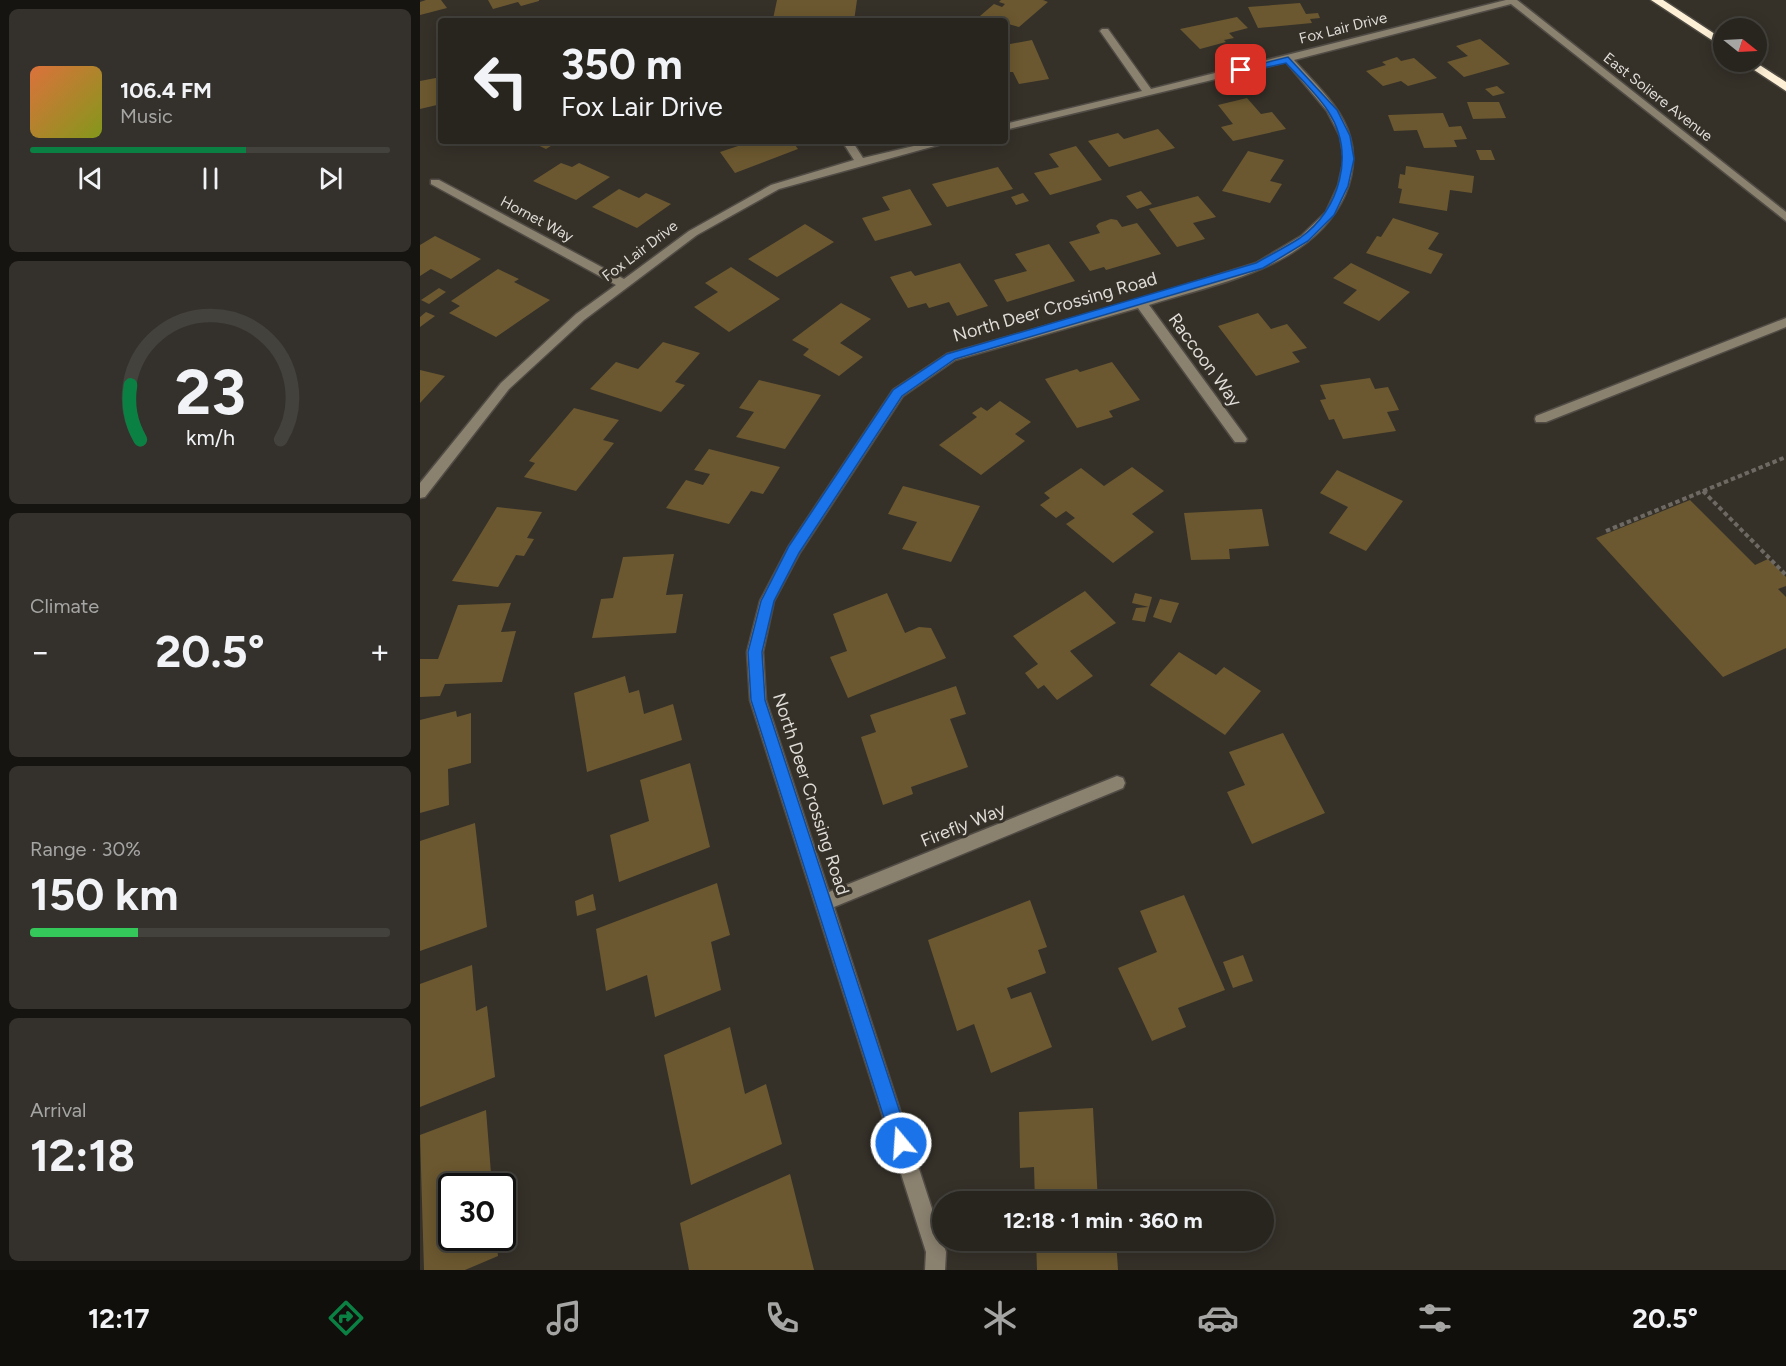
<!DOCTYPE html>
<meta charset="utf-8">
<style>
:root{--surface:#28251f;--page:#34312c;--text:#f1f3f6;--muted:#a5a5a4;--line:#44423d;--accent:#0b8043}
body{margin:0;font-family:Figtree,sans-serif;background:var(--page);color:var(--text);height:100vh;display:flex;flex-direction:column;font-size:22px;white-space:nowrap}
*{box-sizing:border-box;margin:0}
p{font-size:20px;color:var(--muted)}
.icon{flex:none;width:33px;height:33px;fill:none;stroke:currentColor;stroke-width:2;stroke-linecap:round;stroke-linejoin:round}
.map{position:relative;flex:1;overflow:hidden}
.drawer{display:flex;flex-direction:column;gap:9px;padding:9px;background:#161411;width:420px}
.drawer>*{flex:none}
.guide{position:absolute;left:18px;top:18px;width:570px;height:126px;border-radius:6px;box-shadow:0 3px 15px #0003,0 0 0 2px var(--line);background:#28251f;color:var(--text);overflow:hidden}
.needle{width:39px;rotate:108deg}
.buttons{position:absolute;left:1293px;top:18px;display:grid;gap:12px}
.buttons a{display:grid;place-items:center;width:54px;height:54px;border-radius:50%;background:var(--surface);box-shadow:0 3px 15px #0003,0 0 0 2px var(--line);font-size:30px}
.speed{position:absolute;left:18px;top:1173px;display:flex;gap:12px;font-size:30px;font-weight:700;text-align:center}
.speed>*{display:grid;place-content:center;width:78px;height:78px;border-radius:50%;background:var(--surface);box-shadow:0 3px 15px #0003,0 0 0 2px var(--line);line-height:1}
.speed .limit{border:3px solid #111;border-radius:9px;background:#fff;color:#111}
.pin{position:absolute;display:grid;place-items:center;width:51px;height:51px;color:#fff;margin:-26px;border-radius:12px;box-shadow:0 3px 9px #0006}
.me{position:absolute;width:66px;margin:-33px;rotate:342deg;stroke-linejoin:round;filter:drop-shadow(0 0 4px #0008)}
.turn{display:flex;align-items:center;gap:21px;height:126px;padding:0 24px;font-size:27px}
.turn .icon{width:78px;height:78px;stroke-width:2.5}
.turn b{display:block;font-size:42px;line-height:51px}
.big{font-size:45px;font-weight:700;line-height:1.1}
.drawer .tile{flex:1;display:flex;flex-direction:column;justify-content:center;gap:9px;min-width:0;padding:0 21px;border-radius:9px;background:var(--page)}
.drawer .dial{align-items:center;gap:0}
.dial svg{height:156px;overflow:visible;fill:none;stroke:var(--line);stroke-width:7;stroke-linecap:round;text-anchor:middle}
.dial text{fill:var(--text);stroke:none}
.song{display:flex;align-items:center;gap:18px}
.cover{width:72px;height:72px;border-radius:9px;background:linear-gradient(135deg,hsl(20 70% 55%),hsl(70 70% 35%))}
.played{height:6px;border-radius:3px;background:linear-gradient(90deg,var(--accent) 60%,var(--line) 60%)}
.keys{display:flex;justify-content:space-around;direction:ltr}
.heat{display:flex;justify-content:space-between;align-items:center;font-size:33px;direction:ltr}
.charge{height:9px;border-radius:4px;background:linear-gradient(90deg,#34c759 30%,var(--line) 0)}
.trip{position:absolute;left:512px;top:1191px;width:342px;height:60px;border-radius:30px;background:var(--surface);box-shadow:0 3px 15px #0003,0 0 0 2px var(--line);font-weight:700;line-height:60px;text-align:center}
.tab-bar{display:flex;height:96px;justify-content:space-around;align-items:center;background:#100f0c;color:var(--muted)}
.tab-bar .icon{width:42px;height:42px}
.tab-bar .selected{color:var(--accent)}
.tab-bar b{font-size:27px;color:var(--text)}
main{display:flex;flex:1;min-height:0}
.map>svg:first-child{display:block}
.building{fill:#6b5830}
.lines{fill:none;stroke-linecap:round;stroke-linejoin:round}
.minor-casing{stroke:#504c45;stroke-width:3}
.highway-casing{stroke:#504c45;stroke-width:3}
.path{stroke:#6e6a63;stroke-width:4;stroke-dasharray:4.5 3;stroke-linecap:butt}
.minor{fill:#8a816f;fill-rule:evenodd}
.highway{fill:#fef0d6;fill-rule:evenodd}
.route{fill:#1a73e8;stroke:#114b97;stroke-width:1.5}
.labels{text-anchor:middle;stroke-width:6;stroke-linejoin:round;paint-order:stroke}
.far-street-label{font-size:15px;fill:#dfdcd7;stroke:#353129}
.street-label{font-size:18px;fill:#dfdcd7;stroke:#353129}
</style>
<main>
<section class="drawer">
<div class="tile">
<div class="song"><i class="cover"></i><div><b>106.4 FM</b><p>Music</p></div></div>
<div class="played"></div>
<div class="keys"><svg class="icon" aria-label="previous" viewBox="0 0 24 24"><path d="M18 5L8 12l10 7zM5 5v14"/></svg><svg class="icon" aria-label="pause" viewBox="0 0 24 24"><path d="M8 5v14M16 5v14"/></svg><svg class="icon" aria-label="next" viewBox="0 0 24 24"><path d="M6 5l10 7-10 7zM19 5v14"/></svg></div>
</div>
<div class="tile dial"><svg viewBox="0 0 100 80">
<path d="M14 69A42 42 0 1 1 86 69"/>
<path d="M14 69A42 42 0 0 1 9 41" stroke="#0b8043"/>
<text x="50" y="56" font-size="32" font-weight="700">23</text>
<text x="50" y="72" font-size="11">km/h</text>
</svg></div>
<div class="tile"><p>Climate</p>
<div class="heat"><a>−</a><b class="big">20.5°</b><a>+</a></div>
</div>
<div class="tile"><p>Range · 30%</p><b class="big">150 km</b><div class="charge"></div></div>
<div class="tile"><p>Arrival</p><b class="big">12:18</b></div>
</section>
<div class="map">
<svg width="1366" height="1270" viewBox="0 0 1366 1270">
<rect width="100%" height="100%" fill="#353129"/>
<path class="building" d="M6 0H21L27 8 0 15V2Z
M68 0H119V1L101 6 98 2 73 9Z
M357 0H437L434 21H395V17L353 19Z
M581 0H623L628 2 599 27 585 23V21L560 16 574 4 582 7 585 4 579 2Z
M880 3 886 14 898 13 900 18 890 19 892 23 838 28 828 7Z
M817 17 828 28 809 33 814 38 804 40 806 42 780 49 760 29Z
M1060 39 1090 64 1044 77 1027 62 1048 56 1036 46Z
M612 40 629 79 599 84 593 72H585V64L589 63 585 55V45Z
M977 57 981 61 994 58 1017 78 988 86 981 81 963 86 946 71 966 65 962 62Z
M21 77V104L0 109V81Z
M1077 86 1085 93 1073 96 1065 89Z
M827 98 841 114 852 112 866 129 813 141 801 127 813 124 798 105Z
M1047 102H1079L1086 118 1053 119Z
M1023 113 1029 127 1041 126 1047 139 1034 140 1037 147 1004 148 997 130 974 131 968 115Z
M738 129 755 148 689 167 668 141 698 133 704 139Z
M109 141H139L126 149Z
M333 141H372L378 149 315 173 300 152Z
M656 146 682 180 630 195 614 173 639 167 629 154Z
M1056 150H1071L1075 160H1060Z
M828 151 864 160 850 181 862 184 850 203 802 191Z
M141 163 152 167 159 163 190 177 156 200 113 181Z
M986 166 1054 176 1052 193 1030 190 1027 211 979 203 982 189 978 188 980 174 985 175Z
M578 167 593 189 527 207 512 184Z
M199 189 219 198 226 193 251 204 217 228 172 207Z
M490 189 512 225 455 241 442 218 470 210 462 197Z
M721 191 732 204 717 209 706 196Z
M603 193 609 201 596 205 591 197Z
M778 196 796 217 773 223 785 239 757 247 729 209Z
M973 218 1019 233 1008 249 1023 254 1011 274 946 253 957 236 961 237Z
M691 219 697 220 702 227 717 223 741 254 686 270 684 267 670 271 649 242 680 233 676 226 679 223Z
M385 224 414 242 357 277 328 259Z
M15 236 61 259 31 279 11 269 0 276V245Z
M629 244 655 281 587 302 574 280 607 271 595 254Z
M540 263 568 306 537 316 529 302 509 308 506 303 488 308 470 277 491 271 495 276Z
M931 263 990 292 959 321 923 303 937 290 913 278Z
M311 267 360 299 309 332 274 307 298 292 285 283Z
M78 269 99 279 94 282 130 300 76 337 29 313 40 306 31 301Z
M19 288 26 292 9 304 1 300Z
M421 303 451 319 420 343 443 357 419 376 383 355 389 349 372 340Z
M6 312 15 316 0 327V317Z
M838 313 851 329 867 324 887 348 872 352 880 362 836 376 798 326Z
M243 342 280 353 255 382 265 385 241 412 170 389 196 362 218 369Z
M692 362 720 400 689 411 693 417 657 428 625 379 657 369 660 372Z
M0 370 25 376 0 403Z
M950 378 955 389 968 387 979 410 967 412 976 431 923 439 914 419 909 420 900 400 906 399 900 385Z
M339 380 401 395 365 449 316 437 334 412 319 408Z
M580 401 611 422 595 434 605 441 561 475 519 445 557 417 552 413 561 407 567 411Z
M154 408 199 420 183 440 194 443 156 491 104 477 115 463 109 461Z
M289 449 360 467 343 494 331 491 309 524 246 508 266 480 283 485 290 474 274 470Z
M712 467 744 491 712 514 734 532 693 563 646 524 655 518 646 511 636 518 620 505 630 498 624 493 661 468 684 486Z
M917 470 983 501 946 551 909 533 928 507 900 493Z
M483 486 560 506 531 562 482 549 497 522 468 514Z
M1270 500 1335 565 1348 559 1366 577V586L1358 589 1366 597V648L1303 677 1176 538Z
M77 507 122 512 107 538 114 539 104 556 96 555 78 587 32 581Z
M842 509 849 546 809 549 810 559 771 560 764 513Z
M254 554 246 595 263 594 256 633 172 638 181 599 193 598 203 557Z
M665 591 696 623 650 651 673 676 637 700 624 685 618 689 605 673 618 664 593 636Z
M467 593 485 633 499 627 511 628 526 658 428 698 410 657 427 651 413 614Z
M715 593 732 597 725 622 712 620 716 608 729 607 712 603Z
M740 599 759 603 751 623 733 617Z
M91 603 81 632 96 631 82 682 25 684 20 696 0 697V659H18L38 605Z
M759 652 796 675 804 667 841 691 805 735 730 685Z
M205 676 209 693 219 690 224 714 253 704 262 740 167 772 154 693Z
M536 686 546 714 530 719 548 767 491 787 493 794 463 805 441 737 456 732 450 715Z
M36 711 37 717 51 713V763L28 769 29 805 0 813V720Z
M863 733 905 813 832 844 807 792 825 785 809 752Z
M270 763 290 847 199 882 190 835 229 821 220 780Z
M55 823 67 927 0 951V841Z
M297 883 310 935 291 942 301 990 235 1017 227 975 186 991 176 929Z
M173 894 176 910 157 916 155 901Z
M764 895 805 990 758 1008 766 1027 732 1041 698 968 737 952 720 911Z
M610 900 627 947 618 950 626 973 587 988 591 999 611 992 632 1047 571 1073 554 1024 537 1031 508 940Z
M823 955 833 981 813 988 803 962Z
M52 965 56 1011 67 1006 75 1077 0 1107V984Z
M310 1027 325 1094 346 1084 362 1144 271 1185 244 1055Z
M673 1108 678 1202H615L614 1167 600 1168 599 1112Z
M66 1110 72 1186H32V1238H76L78 1256 45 1270H4L0 1135Z
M370 1174 394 1270H269L260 1223Z
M616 1240H696L698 1270H617Z"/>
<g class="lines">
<g class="minor-casing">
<path id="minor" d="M1086 0H1097L1366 212V221L1091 4 874 60C894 83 922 107 930 137 936 157 933 176 925 195 892 268 798 283 729 305L825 436 827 439 825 442H815L718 308 535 360 483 396 379 554 354 601 343 652 346 700 409 892 697 776 703 778 705 783 703 788 414 907 526 1252 525 1270H505L506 1252 330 700 327 652 340 601 369 546 473 390 527 354 717 300 836 263 881 236 906 212 918 186 924 159 920 136 907 111 866 62 585 130V124L722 91 680 31 682 29H688L731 89Z
M422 141H432L443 158 515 141H533L359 189 277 235 164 320 89 389 5 497 0 498V483L81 383 156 314 196 285 11 184V180H19L204 279 269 231 351 185 434 160Z
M1366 318V327L1126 422H1116L1115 419 1116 416Z"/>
</g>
<g class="highway-casing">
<path id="highway" d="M1231 0H1243L1304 40V48Z
M1322 62H1335L1366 82V91Z"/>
</g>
<path class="path" d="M1283 491 1366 575
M1186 531 1366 457"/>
<use href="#minor" class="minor"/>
<use href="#highway" class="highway"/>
</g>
<path class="route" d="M868 57 917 110 930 136 934 159 928 186 914 215 888 241 843 268 535 359 482 396 379 553 354 601 342 652 345 700 490 1143 488 1149 481 1152 475 1149 472 1143 331 700 328 652 341 601 369 546 473 390 527 354 836 263C850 255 866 247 880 238 920 209 936 154 908 111 897 94 880 78 866 63L821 73 817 70Z"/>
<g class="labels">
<g class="far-street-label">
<text transform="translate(923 28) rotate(-14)" y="5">Fox Lair Drive</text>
<text transform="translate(1238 97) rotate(38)" y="5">East Soliere Avenue</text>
<text transform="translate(117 219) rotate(28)" y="5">Hornet Way</text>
<text transform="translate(220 251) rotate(-37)" y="5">Fox Lair Drive</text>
</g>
<g class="street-label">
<text transform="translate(635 307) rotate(-16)" y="6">North Deer Crossing Road</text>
<text transform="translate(785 360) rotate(54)" y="6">Raccoon Way</text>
<text transform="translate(391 794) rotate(72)" y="6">North Deer Crossing Road</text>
<text transform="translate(543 825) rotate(-22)" y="6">Firefly Way</text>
</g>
</g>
</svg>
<div class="buttons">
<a><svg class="needle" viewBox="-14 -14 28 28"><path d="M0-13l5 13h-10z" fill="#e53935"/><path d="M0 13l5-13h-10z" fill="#a5a5a4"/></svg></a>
</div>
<div class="speed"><div class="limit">30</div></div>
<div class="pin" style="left:821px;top:70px;background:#d93025"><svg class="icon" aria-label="arrive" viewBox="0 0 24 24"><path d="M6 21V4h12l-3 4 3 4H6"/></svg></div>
<svg class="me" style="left:481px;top:1143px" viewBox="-20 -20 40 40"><circle r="17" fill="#1a73e8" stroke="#fff" stroke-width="3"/><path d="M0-11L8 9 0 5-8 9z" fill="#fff"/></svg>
<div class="trip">12:18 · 1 min · 360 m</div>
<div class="guide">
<div class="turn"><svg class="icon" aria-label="left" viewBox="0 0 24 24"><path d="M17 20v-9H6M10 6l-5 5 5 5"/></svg><div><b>350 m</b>Fox Lair Drive</div></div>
</div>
</div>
</main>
<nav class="tab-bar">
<b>12:17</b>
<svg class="icon selected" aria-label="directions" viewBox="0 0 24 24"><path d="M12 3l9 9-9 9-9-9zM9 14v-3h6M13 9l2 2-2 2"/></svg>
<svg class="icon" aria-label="music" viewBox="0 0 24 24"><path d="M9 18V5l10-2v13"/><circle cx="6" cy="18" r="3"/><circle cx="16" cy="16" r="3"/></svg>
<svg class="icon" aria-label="phone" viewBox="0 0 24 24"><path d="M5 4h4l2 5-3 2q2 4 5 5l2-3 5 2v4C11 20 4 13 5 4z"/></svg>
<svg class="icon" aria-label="climate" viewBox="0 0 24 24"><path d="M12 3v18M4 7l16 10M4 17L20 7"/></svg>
<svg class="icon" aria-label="car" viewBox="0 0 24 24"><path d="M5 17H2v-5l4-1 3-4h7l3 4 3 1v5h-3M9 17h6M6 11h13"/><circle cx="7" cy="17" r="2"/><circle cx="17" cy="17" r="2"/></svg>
<svg class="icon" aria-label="filters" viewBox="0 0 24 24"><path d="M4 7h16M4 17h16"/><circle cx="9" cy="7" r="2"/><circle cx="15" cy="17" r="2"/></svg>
<b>20.5°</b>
</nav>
